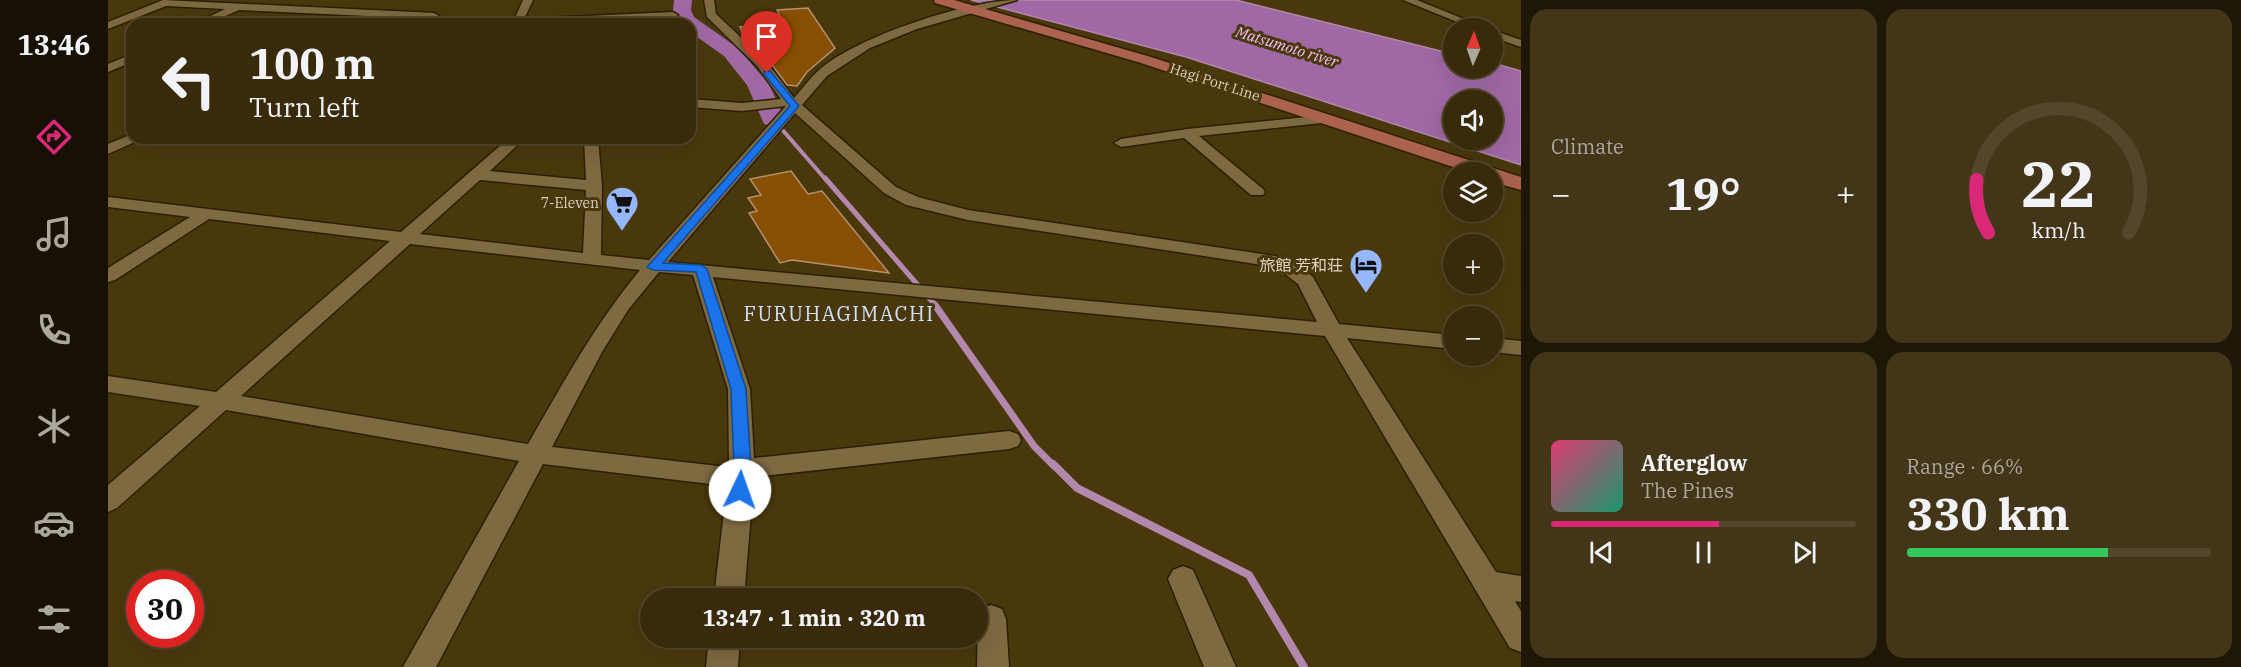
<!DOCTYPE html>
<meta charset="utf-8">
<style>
:root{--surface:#382a0a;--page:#433618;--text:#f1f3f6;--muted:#aba79c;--line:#52462b;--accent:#db2777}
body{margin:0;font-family:"IBM Plex Serif","Noto Sans JP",serif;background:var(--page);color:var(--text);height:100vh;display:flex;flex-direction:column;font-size:22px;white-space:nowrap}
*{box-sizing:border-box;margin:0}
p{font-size:20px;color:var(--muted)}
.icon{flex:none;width:33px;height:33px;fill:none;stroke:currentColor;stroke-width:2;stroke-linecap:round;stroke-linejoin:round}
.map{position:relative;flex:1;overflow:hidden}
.details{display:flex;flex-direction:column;gap:9px;padding:9px;background:#1f1706;width:720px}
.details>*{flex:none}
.guide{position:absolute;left:18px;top:18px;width:570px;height:126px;border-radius:18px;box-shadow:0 6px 24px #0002,0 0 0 2px var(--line);background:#382a0a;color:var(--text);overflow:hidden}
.needle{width:39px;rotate:2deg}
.buttons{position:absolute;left:1335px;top:18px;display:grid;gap:12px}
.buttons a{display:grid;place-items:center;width:60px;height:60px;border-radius:50%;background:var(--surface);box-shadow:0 6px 24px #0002,0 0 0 2px var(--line);font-size:30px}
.speed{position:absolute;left:18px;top:570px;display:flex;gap:12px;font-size:30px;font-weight:700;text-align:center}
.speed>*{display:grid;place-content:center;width:78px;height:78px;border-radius:50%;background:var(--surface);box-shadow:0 6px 24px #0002,0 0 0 2px var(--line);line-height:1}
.speed .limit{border:9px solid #d22;background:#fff;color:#111}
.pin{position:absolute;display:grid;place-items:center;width:51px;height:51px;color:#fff;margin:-62px -26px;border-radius:50% 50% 50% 0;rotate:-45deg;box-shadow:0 0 6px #0007}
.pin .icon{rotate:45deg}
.me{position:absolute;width:66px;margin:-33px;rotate:3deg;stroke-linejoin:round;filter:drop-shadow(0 0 4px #0008)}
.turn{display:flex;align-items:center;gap:21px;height:126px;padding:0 24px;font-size:27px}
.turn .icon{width:78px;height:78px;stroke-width:2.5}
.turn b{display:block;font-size:42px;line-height:51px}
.big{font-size:45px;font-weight:700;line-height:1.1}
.details .widget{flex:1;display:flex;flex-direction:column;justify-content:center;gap:9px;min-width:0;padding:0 21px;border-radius:18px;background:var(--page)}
.details .dial{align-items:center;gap:0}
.dial svg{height:156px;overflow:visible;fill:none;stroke:var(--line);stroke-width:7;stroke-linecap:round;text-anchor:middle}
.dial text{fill:var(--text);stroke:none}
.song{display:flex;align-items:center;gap:18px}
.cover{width:72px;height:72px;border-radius:9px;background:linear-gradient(135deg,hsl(340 70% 55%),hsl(160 70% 35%))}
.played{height:6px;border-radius:3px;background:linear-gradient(90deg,var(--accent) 55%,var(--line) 55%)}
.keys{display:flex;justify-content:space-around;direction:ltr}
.heat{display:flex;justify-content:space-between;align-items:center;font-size:33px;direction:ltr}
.charge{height:9px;border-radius:4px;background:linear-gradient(90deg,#34c759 66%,var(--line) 0)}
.details .tiles{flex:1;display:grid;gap:9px;grid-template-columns:repeat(2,1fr)}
.trip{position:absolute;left:532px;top:588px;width:348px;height:60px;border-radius:30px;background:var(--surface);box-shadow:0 6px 24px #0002,0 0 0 2px var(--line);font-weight:700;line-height:60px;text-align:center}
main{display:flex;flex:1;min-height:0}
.menu{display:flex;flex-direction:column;width:108px;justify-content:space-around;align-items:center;background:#161104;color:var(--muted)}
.menu .icon{width:42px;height:42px}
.menu .current{color:var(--accent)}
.menu b{font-size:27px;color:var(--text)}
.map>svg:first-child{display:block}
.water{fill:#a069a5;stroke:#b288ac;stroke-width:1.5;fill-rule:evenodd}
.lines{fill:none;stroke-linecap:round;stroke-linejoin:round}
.stream-far3{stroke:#b288ac;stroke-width:4}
.stream-far2{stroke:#b288ac;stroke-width:5}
.stream-far1{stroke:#b288ac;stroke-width:7}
.stream{stroke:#b288ac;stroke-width:8}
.river{fill:#a069a5;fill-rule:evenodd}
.building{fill:#874f01;stroke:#b4906f;stroke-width:1.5}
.minor-casing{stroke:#2d1f01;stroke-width:3}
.major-casing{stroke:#2d1f01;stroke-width:3}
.minor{fill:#7e6a41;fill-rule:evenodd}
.major{fill:#ab624f;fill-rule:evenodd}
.route{fill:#1a73e8;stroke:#114b97;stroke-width:1.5}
.labels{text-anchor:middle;stroke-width:6;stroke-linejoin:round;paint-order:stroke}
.far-street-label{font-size:14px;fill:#ddd2bc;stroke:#4a380d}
.far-poi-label{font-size:14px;fill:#ddd2bc;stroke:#4a380d;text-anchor:end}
.far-water-label{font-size:15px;font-style:italic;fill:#fbbdff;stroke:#4a380d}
.poi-label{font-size:16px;fill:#ddd2bc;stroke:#4a380d;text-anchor:end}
.quarter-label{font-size:20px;letter-spacing:1.5px;fill:#d3e0fb;stroke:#4a380d}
</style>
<main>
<nav class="menu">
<b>13:46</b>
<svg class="icon current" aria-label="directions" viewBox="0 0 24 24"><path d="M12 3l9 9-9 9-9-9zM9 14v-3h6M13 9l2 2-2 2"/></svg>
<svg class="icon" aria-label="music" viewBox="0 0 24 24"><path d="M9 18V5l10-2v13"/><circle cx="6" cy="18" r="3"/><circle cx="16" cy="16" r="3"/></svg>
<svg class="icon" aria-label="phone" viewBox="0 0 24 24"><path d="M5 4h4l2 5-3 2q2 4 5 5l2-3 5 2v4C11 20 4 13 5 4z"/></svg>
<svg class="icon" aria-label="climate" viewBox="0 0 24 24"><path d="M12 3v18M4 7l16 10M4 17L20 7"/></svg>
<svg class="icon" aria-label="car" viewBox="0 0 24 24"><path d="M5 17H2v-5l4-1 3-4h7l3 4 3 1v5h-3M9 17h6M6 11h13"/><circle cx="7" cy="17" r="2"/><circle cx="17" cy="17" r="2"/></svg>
<svg class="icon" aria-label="filters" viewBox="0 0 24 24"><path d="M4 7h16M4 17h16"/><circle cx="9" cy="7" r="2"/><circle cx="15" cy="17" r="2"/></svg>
</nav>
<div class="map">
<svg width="1413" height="667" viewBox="0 0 1413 667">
<rect width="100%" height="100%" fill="#4a380d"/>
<path class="water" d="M863 0H1128L1345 54 1346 68H1384L1385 63 1413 71V165L1078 57ZM1346 100H1384V140H1346Z"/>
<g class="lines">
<path class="stream-far3" d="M665 119 718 180"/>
<path class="stream-far2" d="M717 178 828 306"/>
<path class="stream-far1" d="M827 305 926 446 946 466"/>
<path class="stream" d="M945 464 969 488 1141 575 1196 667"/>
<path class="river" d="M566 0H584L583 10 586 17 630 48 661 84 677 119 674 124 665 126 656 124 639 85 616 56 582 32V24H571L565 10Z"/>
</g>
<path class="building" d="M700 8 727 48 699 72 689 86 679 85 659 58 637 39 632 27 676 24 669 10Z
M683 171 700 194 714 191 781 273 684 260 672 263 641 213 649 211 640 198 653 195 642 179Z"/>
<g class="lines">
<g class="minor-casing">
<path id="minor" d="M55 0 326 13 331 16 326 19 131 10 100 24H86L117 9 58 6 0 29V22Z
M415 0H425L416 19 565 12 570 15 565 18 404 24Z
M596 0H606L608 14 657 60 686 98C694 89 702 78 711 70 748 37 860 0 909 0L809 29 762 48 719 76 694 105 788 187 810 197 860 210 1181 258 1205 277 1231 324 1346 335V349L1239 338 1388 572 1413 576V602L1407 601 1413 611V652L1402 648 1217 336 605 277 642 389 646 458 901 431 910 434 913 440 910 446 901 449 646 477 636 598H606L619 486 435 464 328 667H295L411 461 118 410 9 508 0 512V485L92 406 0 392V376L108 392 282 241 101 219 7 280 0 282V268L82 217 0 207V197L293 232 401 138H417L382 171 478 180 476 138H490L494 186 493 255 541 260 678 106 634 111 582 107V99L634 103 673 99 649 66 599 17ZM687 113 776 193 798 205 860 220 1168 267 1190 284 1209 322 560 262ZM372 180 478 190 475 253 312 234ZM302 244 532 270C487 324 455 383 420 444L133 396ZM551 272 585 275 620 389 621 465 619 467 444 447 494 352 520 310Z
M1295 0H1309L1378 28H1364Z
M1384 30 1413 40V47L1384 37Z
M24 54V62L0 72V64Z
M1218 115 1225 119 1223 122 1091 136 1155 189 1157 192 1155 195H1143L1076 138 1013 147 1006 143 1013 139 1079 129Z
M24 134V138H31L29 141 0 154V144Z
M1384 338 1413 341V355L1384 352Z
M1075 566 1085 570 1128 667H1096L1060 579 1065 570Z
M883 605 894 609 898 619 901 667H869L870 614 872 609Z
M601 638H632L630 667H598Z"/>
</g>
<g class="major-casing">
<path id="major" d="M826 0H846L1043 57 1413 177V190L1384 182V172H1360L1033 63 827 3Z"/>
</g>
<use href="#minor" class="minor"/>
<use href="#major" class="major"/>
</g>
<path class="route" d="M656 71H662L691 106 555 263 593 265 599 269 638 389 643 469 638 495 632 497 626 495 624 490 626 469 623 389 588 272 545 270 539 267 682 106 656 74Z"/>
<defs>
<g id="supermarket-pin" transform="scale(1.725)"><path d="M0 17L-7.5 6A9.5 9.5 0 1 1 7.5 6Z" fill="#95b7fd" stroke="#4a380d"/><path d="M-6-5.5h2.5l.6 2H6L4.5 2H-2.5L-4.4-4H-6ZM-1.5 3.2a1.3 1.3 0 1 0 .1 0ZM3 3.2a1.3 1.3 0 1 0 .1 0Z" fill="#111"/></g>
<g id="hotel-pin" transform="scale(1.725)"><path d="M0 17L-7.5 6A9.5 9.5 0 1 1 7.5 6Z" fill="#95b7fd" stroke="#4a380d"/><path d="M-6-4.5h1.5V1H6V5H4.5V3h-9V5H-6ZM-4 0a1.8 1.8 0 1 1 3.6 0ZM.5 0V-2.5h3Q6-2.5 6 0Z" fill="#111"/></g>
</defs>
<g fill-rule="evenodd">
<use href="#supermarket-pin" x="514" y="203"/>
<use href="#hotel-pin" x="1258" y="265"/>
</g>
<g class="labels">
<g class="far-street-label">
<text transform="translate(1107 82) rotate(18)" y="5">Hagi Port Line</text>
</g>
<g class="far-poi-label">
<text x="491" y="208">7-Eleven</text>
</g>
<g class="far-water-label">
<text transform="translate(1179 47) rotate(17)" y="5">Matsumoto river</text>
</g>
<g class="poi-label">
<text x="1235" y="271">旅館 芳和荘</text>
</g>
<g class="quarter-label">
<text x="731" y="321">FURUHAGIMACHI</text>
</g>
</g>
</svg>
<div class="buttons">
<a><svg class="needle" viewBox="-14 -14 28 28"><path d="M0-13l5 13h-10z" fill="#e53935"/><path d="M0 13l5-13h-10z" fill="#aba79c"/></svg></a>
<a><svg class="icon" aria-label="sound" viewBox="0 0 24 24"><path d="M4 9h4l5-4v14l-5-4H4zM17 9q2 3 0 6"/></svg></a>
<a><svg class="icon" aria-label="layers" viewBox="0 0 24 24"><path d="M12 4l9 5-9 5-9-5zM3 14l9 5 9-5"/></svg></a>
<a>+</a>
<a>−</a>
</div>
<div class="speed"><div class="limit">30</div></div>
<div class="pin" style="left:659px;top:73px;background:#d93025"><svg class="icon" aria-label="arrive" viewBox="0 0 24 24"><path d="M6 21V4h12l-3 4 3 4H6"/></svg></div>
<svg class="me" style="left:632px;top:490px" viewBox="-20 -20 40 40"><circle r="19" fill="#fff"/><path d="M0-13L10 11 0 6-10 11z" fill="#1a73e8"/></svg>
<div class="trip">13:47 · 1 min · 320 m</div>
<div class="guide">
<div class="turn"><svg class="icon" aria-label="left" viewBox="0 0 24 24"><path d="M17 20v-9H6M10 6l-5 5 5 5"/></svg><div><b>100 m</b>Turn left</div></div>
</div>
</div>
<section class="details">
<div class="tiles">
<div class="widget"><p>Climate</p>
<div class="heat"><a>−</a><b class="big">19°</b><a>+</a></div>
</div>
<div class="widget dial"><svg viewBox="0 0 100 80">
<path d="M14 69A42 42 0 1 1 86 69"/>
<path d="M14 69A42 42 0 0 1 8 42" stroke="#db2777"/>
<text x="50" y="56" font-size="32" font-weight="700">22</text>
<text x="50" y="72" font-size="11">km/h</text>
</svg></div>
<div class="widget">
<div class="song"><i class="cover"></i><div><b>Afterglow</b><p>The Pines</p></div></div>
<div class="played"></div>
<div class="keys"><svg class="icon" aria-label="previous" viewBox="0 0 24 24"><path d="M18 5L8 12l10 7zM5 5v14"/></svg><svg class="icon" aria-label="pause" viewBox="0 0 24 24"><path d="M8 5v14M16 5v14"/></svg><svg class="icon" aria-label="next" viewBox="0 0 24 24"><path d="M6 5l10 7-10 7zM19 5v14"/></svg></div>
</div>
<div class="widget"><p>Range · 66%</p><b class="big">330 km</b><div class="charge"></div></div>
</div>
</section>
</main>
